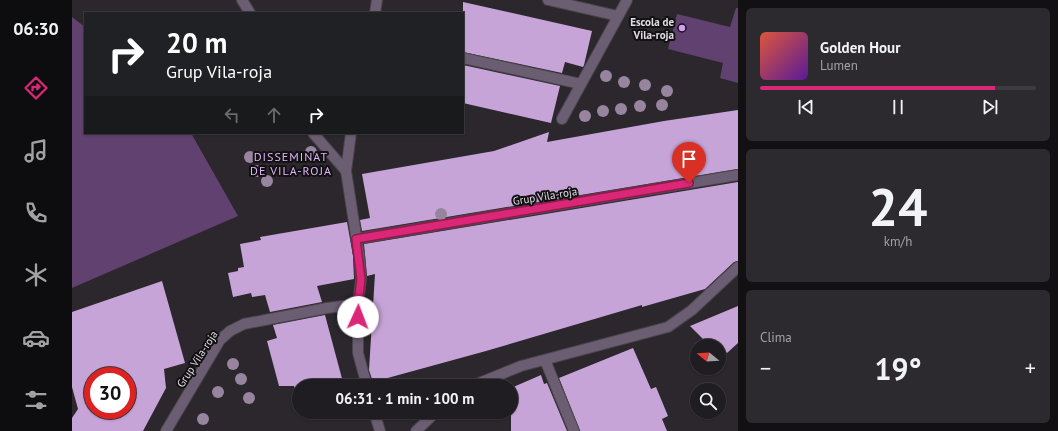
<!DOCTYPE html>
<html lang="es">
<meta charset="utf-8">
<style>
:root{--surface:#201d22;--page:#2d2a2f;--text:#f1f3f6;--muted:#a2a2a5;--line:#3d3b40;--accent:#db2777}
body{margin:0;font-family:"PT Sans",sans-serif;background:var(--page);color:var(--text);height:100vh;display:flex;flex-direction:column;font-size:15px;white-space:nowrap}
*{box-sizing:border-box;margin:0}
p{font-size:13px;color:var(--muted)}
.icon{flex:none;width:22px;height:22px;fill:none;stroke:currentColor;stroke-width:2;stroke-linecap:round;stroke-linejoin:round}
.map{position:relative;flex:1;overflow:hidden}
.details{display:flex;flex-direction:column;gap:8px;padding:8px;background:#121013;width:320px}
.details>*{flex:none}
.banner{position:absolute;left:12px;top:12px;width:380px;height:122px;border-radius:0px;box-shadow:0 1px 3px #0004,0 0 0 1px var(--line);background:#202124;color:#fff;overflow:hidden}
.needle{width:26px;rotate:288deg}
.controls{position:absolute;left:618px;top:339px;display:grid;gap:8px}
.controls a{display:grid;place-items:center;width:36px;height:36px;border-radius:50%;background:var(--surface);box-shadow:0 1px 3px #0004,0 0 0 1px var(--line);font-size:20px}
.speed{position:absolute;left:12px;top:367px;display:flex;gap:8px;font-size:20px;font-weight:700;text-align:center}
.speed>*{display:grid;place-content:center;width:52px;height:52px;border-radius:50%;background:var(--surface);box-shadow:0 1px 3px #0004,0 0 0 1px var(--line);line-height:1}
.speed .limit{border:6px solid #d22;background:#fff;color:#111}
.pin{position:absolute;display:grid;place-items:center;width:34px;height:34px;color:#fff;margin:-41px -17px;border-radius:50% 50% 50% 0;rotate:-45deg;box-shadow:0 0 4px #0007}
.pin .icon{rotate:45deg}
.me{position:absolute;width:44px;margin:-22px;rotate:2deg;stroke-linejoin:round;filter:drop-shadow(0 0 3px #0008)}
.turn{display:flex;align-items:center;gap:14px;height:84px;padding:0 16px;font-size:18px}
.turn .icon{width:52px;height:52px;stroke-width:2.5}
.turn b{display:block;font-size:28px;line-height:34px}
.lanes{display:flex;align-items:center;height:38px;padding:0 16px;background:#0003;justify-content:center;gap:20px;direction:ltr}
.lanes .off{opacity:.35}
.big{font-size:30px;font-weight:700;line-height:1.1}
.details .tile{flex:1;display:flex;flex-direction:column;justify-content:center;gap:6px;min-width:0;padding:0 14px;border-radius:6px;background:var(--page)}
.details .dial{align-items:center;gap:0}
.dial b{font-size:52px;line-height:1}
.song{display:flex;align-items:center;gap:12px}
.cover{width:48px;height:48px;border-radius:6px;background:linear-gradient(135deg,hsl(10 70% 55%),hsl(270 70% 35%))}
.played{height:4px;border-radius:2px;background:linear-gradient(90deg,var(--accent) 85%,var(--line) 85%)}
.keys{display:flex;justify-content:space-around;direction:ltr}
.heat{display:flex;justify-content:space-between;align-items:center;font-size:22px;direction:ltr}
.trip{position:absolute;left:220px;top:379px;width:226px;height:40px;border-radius:20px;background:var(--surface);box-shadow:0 1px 3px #0004,0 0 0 1px var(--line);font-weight:700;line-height:40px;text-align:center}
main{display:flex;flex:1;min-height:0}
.tab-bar{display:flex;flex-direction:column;width:72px;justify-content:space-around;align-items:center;background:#0d0c0e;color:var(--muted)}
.tab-bar .icon{width:28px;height:28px}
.tab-bar .selected{color:var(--accent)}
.tab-bar b{font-size:18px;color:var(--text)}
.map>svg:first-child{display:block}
.green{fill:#60416f}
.building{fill:#c7a4d8;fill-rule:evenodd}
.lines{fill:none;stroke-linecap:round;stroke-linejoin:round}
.minor-casing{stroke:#48444a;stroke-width:12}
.minor{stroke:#6b5d72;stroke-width:10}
.tree{fill:#97849f}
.route-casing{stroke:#8e194d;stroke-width:10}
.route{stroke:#db2777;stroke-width:7}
.poi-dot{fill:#d99af7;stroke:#121013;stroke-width:1.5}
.labels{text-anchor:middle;stroke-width:4;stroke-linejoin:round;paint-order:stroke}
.poi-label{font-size:11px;font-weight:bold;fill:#e0dde2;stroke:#121013;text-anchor:end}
.street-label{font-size:11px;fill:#e0dde2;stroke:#121013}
.neighbourhood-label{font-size:12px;letter-spacing:1px;fill:#e0b5f5;stroke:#121013}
</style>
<main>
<nav class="tab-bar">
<b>06:30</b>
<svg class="icon selected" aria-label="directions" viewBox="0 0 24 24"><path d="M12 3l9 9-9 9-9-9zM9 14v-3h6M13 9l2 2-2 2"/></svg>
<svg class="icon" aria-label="music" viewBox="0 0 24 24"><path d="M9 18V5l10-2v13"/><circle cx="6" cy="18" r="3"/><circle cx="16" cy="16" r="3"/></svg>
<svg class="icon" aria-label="phone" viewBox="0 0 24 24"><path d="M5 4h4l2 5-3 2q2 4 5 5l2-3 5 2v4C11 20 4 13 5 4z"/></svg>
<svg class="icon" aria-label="climate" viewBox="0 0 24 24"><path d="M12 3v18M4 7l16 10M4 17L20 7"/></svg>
<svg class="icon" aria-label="car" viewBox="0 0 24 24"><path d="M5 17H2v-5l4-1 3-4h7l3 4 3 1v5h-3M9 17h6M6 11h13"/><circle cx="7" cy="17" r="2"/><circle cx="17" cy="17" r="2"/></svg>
<svg class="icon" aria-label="filters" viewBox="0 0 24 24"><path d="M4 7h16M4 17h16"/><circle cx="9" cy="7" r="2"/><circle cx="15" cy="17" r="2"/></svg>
</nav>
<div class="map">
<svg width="666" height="431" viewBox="0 0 666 431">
<rect width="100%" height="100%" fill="#2b272d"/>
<path class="green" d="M664 8H666V83L648 78 651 63 596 49 605 14 658 27Z
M0 17 13 27V133H119L166 216 0 288Z"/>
<path class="building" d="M391 2 520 31 512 65 511 67 493 62 490 73 391 52Z
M391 65 488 86 479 123 391 103Z
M666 110V169L290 231 288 220 298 218 290 174 422 151 477 132 475 142 592 121Z
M666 182V261L662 262 633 289 570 307V305L414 351 301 382 297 370 303 274 295 276 292 244Z
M275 222 281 256 282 279 245 286 250 302 198 312 193 295 180 297 179 293 161 297 156 273 166 271V268L172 267 168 244 189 240 188 237Z
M90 281 113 363 92 369 94 388 71 431H0V418L6 409 0 387V312ZM21 376H55V410H21Z
M666 306V343L655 353 649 347 647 348V346H638L618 326Z
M253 315 272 386H227V401L222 386H207L195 341 205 338 201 325Z
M561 348 579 389 584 387 596 416 590 419 595 431H508L487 378Z
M469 375 472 384 475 383 495 431H439V388Z"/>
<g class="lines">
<g class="minor-casing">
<path id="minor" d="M170 0 178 13
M476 0 546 16
M303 13 305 0
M391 58 509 84
M490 119 555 0
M241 133 274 171
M279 133 274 171 287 255 289 279 286 304V353L295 386
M284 239 666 175
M473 360 502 431
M400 386 449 366 596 327 620 310 666 267
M302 412 308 431
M94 431 148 340 158 331 172 324 255 308 286 304
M344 431 364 412"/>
</g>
<use href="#minor" class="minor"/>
</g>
<g class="tree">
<circle cx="534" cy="76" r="6"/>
<circle cx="552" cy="82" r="6"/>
<circle cx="573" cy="85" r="6"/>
<circle cx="595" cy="91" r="6"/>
<circle cx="590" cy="105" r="6"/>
<circle cx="568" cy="106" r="6"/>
<circle cx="549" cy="109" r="6"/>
<circle cx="531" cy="111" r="6"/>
<circle cx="513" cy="116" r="6"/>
<circle cx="239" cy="152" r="6"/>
<circle cx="178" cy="157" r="6"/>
<circle cx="185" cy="171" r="6"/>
<circle cx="195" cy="181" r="6"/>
<circle cx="369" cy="214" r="6"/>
<circle cx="161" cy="364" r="6"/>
<circle cx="169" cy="379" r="6"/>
<circle cx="146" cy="392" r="6"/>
<circle cx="177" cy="398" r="6"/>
<circle cx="131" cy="419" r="6"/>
</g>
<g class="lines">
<g class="route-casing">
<path id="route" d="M286 317V304L289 279 284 239 617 183"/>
</g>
<use href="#route" class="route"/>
</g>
<circle class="poi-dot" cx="610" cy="28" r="4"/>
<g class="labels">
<g class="poi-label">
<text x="602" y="26">Escola de<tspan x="602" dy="13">Vila-roja</tspan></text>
</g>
<g class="street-label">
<text transform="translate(473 196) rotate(-9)" y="4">Grup Vila-roja</text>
<text transform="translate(125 359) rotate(-57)" y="4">Grup Vila-roja</text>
</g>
<g class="neighbourhood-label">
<text x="219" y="161">DISSEMINAT<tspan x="219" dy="14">DE VILA-ROJA</tspan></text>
</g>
</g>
</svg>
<div class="controls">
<a><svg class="needle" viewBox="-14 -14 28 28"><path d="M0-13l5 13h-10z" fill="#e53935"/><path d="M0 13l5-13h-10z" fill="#a2a2a5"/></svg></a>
<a><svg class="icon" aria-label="search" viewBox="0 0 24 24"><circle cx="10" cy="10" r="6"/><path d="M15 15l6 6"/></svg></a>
</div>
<div class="speed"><div class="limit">30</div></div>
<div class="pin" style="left:617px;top:183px;background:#d93025"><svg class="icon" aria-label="arrive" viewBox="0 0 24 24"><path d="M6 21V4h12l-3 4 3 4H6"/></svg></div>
<svg class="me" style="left:286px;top:317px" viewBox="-20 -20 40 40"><circle r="19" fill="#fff"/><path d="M0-13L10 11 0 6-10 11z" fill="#db2777"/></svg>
<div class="trip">06:31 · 1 min · 100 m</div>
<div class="banner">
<div class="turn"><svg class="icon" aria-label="right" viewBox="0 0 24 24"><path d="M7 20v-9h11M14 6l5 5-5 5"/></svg><div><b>20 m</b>Grup Vila-roja</div></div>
<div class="lanes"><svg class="icon off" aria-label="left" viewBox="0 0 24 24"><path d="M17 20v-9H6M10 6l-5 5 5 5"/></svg><svg class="icon off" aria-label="ahead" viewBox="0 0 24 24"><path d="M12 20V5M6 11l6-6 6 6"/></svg><svg class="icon" aria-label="right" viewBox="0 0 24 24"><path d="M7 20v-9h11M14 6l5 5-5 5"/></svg></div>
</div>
</div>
<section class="details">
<div class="tile">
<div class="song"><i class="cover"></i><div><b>Golden Hour</b><p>Lumen</p></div></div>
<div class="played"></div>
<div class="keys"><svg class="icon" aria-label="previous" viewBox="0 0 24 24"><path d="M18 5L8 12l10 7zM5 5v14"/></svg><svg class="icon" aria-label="pause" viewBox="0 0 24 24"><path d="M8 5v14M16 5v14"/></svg><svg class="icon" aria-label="next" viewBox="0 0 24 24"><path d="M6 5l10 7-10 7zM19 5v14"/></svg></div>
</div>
<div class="tile dial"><b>24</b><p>km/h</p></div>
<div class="tile"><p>Clima</p>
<div class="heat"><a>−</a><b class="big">19°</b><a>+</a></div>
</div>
</section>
</main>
